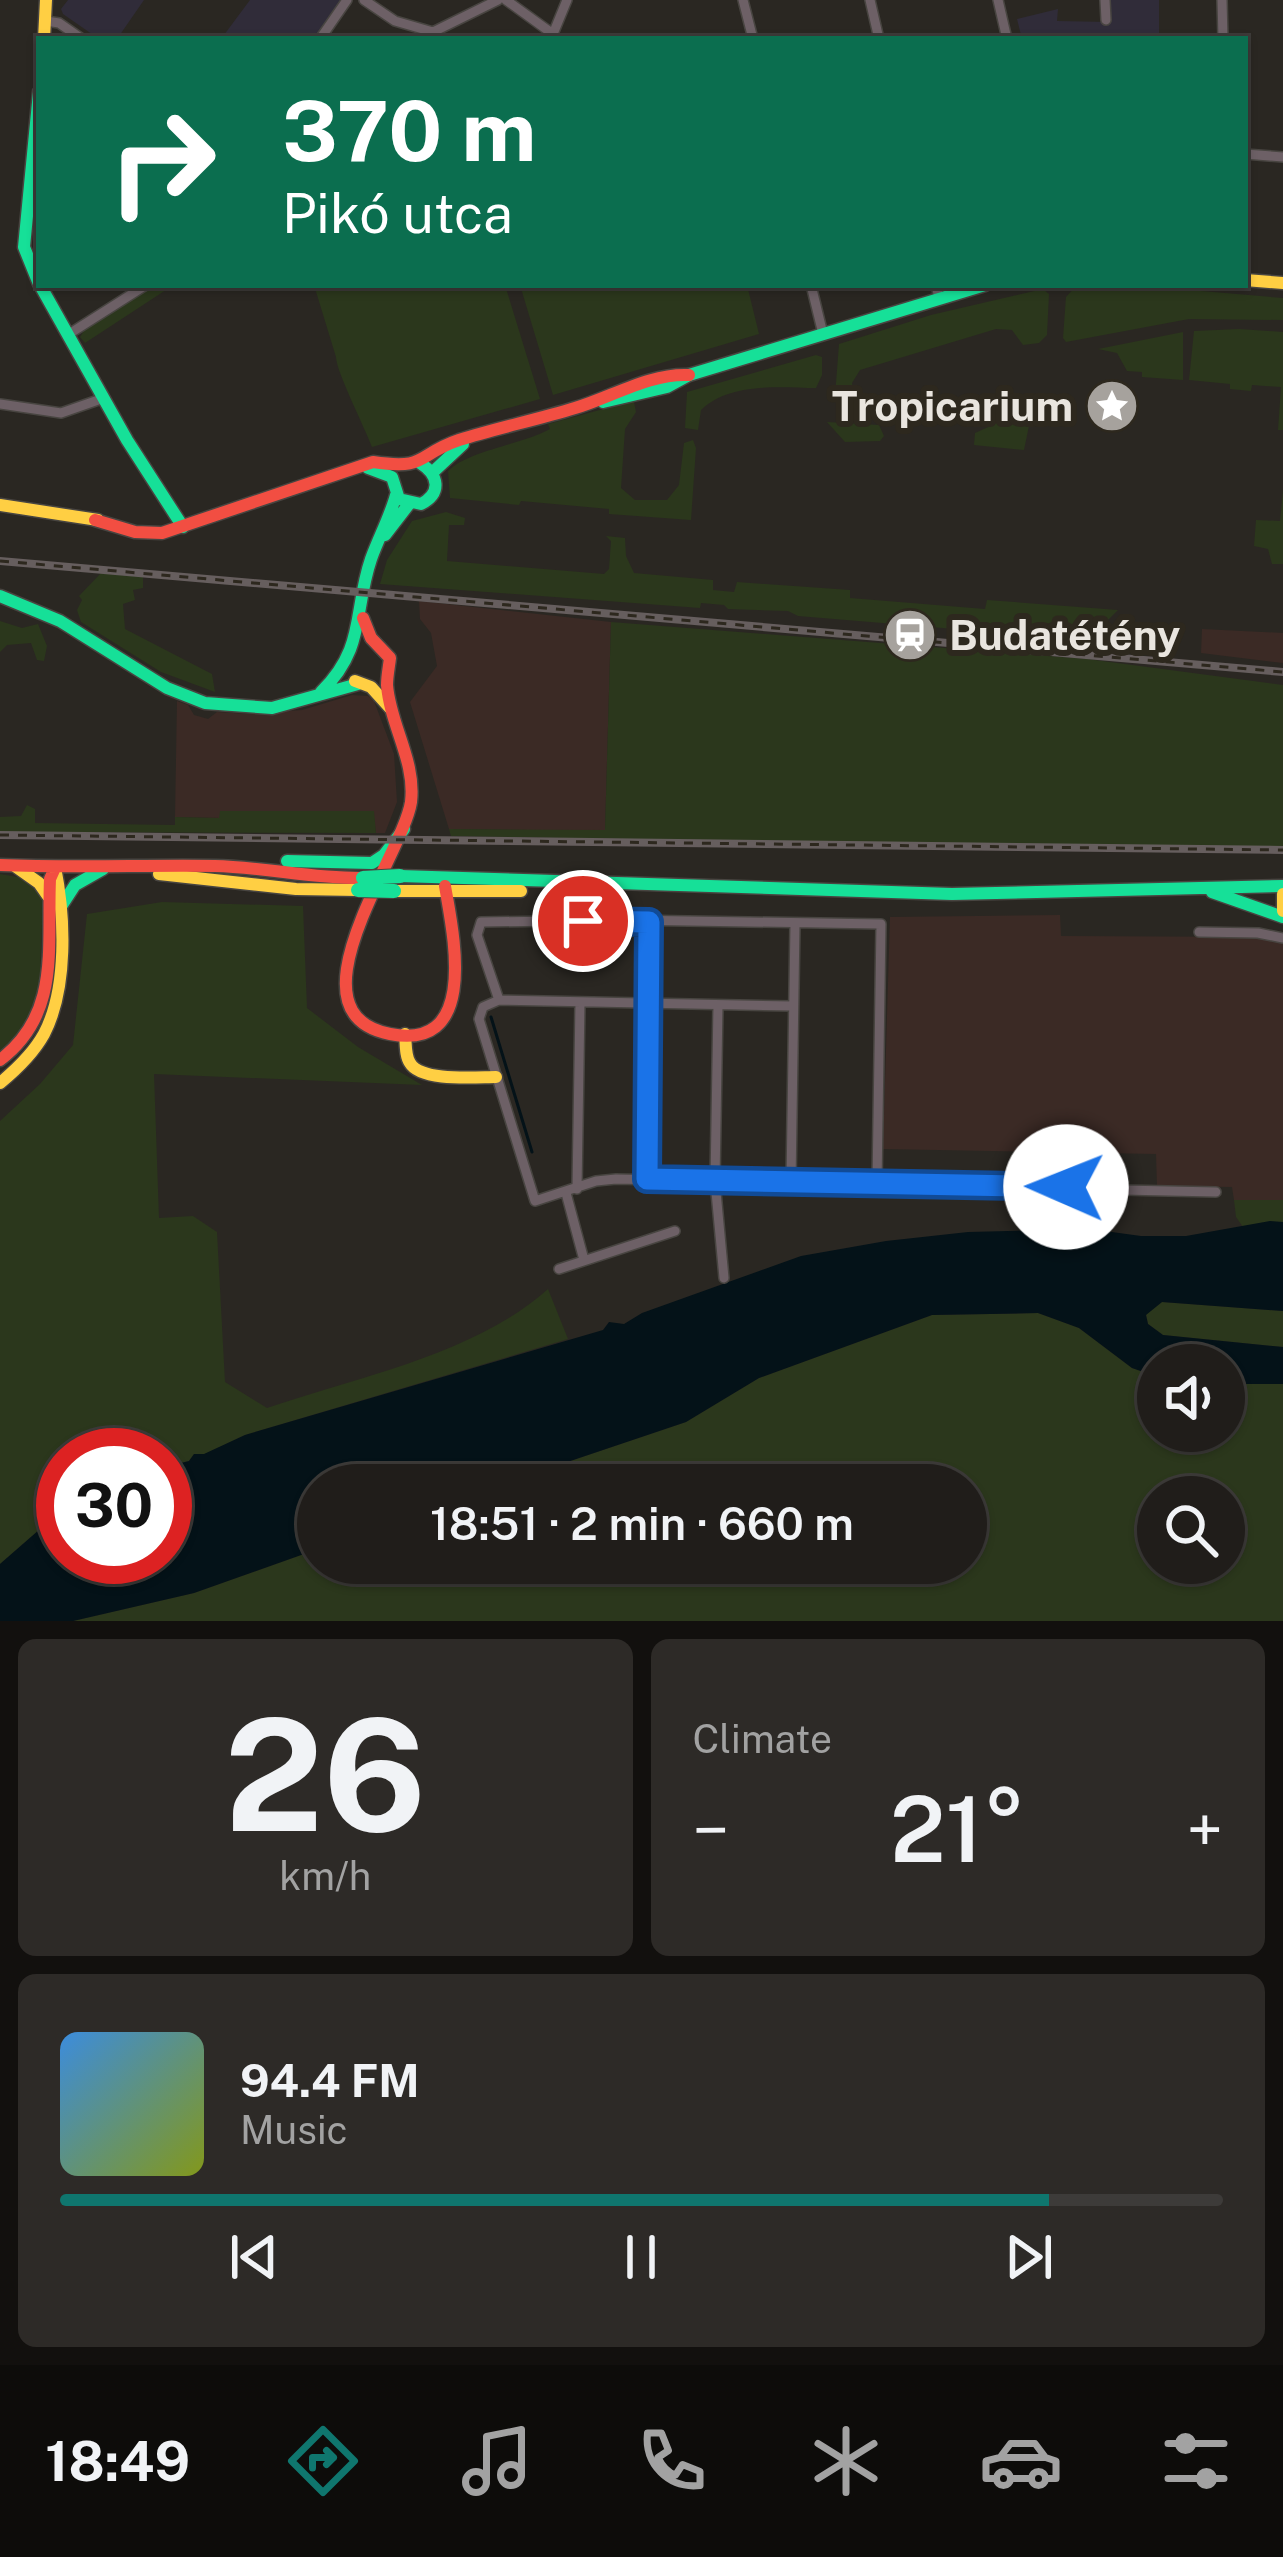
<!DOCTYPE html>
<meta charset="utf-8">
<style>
:root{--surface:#201d1a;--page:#2d2a27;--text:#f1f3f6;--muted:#a2a2a2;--line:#3d3b39;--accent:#0f766e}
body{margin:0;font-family:"Public Sans",sans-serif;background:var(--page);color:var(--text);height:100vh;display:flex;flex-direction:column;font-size:45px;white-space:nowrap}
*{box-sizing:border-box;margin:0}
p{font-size:39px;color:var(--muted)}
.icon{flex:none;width:66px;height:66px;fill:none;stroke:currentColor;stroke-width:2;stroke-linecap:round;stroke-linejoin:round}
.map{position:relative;height:1621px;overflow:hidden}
.side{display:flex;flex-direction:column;gap:18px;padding:18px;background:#12100e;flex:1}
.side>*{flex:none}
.banner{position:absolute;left:36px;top:36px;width:1212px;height:252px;border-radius:0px;box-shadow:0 3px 9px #0004,0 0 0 3px var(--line);background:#0b6e4f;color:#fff;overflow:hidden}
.buttons{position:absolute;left:1137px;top:1344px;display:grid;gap:24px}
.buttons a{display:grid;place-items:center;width:108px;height:108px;border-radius:50%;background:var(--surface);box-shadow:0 3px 9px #0004,0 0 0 3px var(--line);font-size:60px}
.speed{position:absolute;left:36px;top:1428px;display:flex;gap:24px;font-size:60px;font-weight:700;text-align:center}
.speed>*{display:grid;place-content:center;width:156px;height:156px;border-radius:50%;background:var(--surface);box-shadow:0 3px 9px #0004,0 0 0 3px var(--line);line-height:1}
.speed .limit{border:18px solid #d22;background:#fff;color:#111}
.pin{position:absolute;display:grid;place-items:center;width:102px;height:102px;color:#fff;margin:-51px;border:6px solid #fff;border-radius:50%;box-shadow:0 3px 12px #0007}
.me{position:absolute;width:132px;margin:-66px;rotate:271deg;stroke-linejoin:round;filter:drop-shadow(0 0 9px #0008)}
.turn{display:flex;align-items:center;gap:42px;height:252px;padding:0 48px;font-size:54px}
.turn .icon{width:156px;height:156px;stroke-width:2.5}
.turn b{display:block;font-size:84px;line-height:102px}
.big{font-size:90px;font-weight:600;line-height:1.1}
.side .widget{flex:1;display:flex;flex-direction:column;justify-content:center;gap:18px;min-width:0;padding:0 42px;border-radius:18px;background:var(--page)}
.side .dial{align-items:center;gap:0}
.dial b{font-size:156px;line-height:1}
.song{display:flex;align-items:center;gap:36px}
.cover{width:144px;height:144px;border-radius:18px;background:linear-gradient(135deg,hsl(210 70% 55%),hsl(70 70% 35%))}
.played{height:12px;border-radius:6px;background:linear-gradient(90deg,var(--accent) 85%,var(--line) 85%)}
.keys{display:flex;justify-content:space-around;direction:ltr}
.heat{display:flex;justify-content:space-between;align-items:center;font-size:66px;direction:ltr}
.side .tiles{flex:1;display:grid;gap:18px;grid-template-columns:1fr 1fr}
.widget:last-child{grid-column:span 2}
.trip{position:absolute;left:297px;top:1464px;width:690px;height:120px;border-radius:60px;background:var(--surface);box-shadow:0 3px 9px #0004,0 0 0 3px var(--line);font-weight:600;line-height:120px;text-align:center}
.menu{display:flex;height:192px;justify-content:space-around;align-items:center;background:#0d0c0a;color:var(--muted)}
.menu .icon{width:84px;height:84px}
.menu .selected{color:var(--accent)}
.menu b{font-size:54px;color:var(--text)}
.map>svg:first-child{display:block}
.industrial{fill:#3b2a25}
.education{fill:#302c39}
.green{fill:#2b371c;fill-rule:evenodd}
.water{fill:#041218}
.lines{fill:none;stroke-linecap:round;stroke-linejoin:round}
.stream{stroke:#041218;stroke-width:3}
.street-casing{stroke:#484541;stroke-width:12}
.fast-casing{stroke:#484541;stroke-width:15}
.slow-casing{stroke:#484541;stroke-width:15}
.jam-casing{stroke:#484541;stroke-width:15}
.street{stroke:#6d6066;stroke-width:9}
.fast{stroke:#16e098;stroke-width:12}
.slow{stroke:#ffcf43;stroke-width:12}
.jam{stroke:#f24e42;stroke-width:12}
.rail-casing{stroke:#665e5e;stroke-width:8}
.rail{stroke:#2d281e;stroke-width:3;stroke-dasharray:9;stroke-linecap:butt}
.fast-bridge-casing{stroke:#484541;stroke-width:16;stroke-linecap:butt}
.fast-bridge{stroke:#16e098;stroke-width:14}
.route-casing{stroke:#114b97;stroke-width:30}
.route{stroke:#1a73e8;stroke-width:21}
.labels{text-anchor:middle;stroke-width:12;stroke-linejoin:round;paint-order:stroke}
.poi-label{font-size:42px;font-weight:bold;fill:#e9e5df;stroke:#2d281e;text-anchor:end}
</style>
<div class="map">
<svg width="1283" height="1621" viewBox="0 0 1283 1621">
<rect width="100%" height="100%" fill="#2a2722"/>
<path class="industrial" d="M419 601 611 622 605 831 449 829 410 702 437 666 431 633 420 619Z
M1202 629 1283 633V663L1201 653Z
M352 695 368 696 374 701 394 754 397 802 385 833H376L373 811H220V818L175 817 177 701 188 705 194 715 208 719 217 712 249 714 302 710Z
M1060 915 1061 936 1259 937 1283 943V1200H1234L1232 1187 1157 1186 1156 1154 883 1149 890 917Z"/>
<path class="education" d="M68 0H144L117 39H99L63 14 61 9Z
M250 0H340V1L314 39H221Z
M1109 0H1159V39H1022L1017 19 1058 9 1057 21 1109 22Z"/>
<path class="green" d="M154 285 172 286 85 343 80 337 87 326Z
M314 285H505L540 399 372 447C365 428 336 371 336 357Z
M520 285H747L759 334 553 395Z
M1077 285H1131L1283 298V320L1189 319 1066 342 1063 338 1066 297Z
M1043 289 1049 294 1047 335 1039 343 1023 345 1012 330 996 329 860 370 852 383 855 403H861L858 408 846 407 835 396 839 344 931 315Z
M1239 329 1283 332V430H1278L1281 387 1252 385 1251 391 1230 389V384L1189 380 1194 331Z
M1183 332V380L1142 377V372L1127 371 1117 353 1098 349Z
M816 355 822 357V375L816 388C783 388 731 381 701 410L698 430 685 428 687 392Z
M629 402H634L636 412 625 429 621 488 635 500H667L679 485 684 443 693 440 696 448 691 520 609 514V509L521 501 519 505 450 498 448 471C469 450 521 445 550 429L548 424Z
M1022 404 1030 421 1024 450 974 445 975 433 995 424 1013 407Z
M827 422 879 425 884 436 880 441 845 442Z
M1283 490V564H1272L1268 549 1254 546 1256 520 1280 521Z
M446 512 465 518 464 525H449L447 561 604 574 609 569 611 541 606 536 625 538 626 556 634 573 713 580V590L734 592 737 582 850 590V598L985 609 987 600 1118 610 1088 640 798 616 788 611 728 609 724 605 701 603 700 608 380 584 387 560 412 521Z
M101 573 143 577V588L133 590 135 600 123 604 125 629 212 674 215 692 161 672 81 622 77 610 82 600 79 596Z
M0 621 22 628 38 624 47 646 44 661 37 660 31 643 7 645 0 652Z
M611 622 1087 659 1283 685V846L1091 847 451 836 449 829 605 830Z
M27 805 35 809V823L175 825V817L219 818 220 811H374L376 833 0 832V817L21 816Z
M0 874 30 879 43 901 39 997 25 1034 0 1054Z
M162 902 303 906 307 1008 358 1047 422 1085 154 1074 159 1218 193 1216 217 1232 225 1382 267 1408C358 1377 476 1354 548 1289L568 1339 245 1435 203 1455 194 1454 189 1461 165 1467V1455H63V1509L0 1564V1121L40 1084 73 1045 87 914Z
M1234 1200H1283V1222L1243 1227 1236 1217Z
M1162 1302 1283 1311V1347L1163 1335 1148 1324 1146 1314Z
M1038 1313 1079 1328 1132 1368 1158 1377V1431H1224V1384H1283V1621H73L194 1593 318 1549V1563H966V1485H499L686 1422 759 1378 932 1315ZM1158 1497H1224V1563H1158Z"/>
<path class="water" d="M1270 1221 1283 1222V1311L1162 1302 1146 1315 1148 1324 1163 1335 1283 1347V1384H1224V1365H1158V1377L1132 1368 1079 1328 1038 1313 932 1315 759 1378 686 1422 499 1485H318V1549L194 1593 73 1621H0V1564L63 1509V1557H165V1467L189 1461 194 1454H204L245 1435 603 1330 609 1322 624 1324 642 1313 801 1256 886 1241 968 1232 1090 1229 1141 1236H1186Z"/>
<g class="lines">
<path class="stream" d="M491 1017 532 1152"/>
<g class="street-casing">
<path id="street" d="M364 0 395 21 433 32 498 0
M506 0 553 34
M743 0 753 39
M870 0 879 39
M998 0 1007 39
M1105 0 1106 20
M1222 0 1223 39
M46 21 59 23 82 39
M553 34 567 0
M320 39 347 0
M1245 154 1283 157
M811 285 823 334
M936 285 939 298
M69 334 146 285
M0 404 61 413 104 398
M1199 932 1258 933 1283 938
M499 1000 477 935 481 922 628 920 881 924 877 1184
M718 1005 715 1181 724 1278
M792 1006 499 1000 483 1007 479 1019 535 1201 596 1181 616 1179 1216 1192
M647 1179 649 922
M791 1182 795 924
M577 1189 580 1002
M566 1193 584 1260
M559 1269 675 1231"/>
</g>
<g class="fast-casing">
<path id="fast" d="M39 92 24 247 39 284
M40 285 127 440 183 527
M603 402 667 387 689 375 985 285
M368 468 392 477 399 499 421 504C442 493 439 475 420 463
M433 472 463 444
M385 535 409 504
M0 596 60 621 167 688 205 703 272 708 358 684
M321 692C366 648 353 612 371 559 379 537 390 517 396 495
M287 861 372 863 384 855 404 829
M400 876 952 894 1283 886
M1212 892 1283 917
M62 905 75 885 103 869"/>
</g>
<g class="slow-casing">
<path id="slow" d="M44 39 46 0
M1245 280 1283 283
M0 505 98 520
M355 681 371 687 390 708
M15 866 39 883 48 896
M159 874 296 889 358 890
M394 891H521
M1283 894V911
M405 1034C406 1043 405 1056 410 1063 421 1082 476 1077 496 1077
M0 1083C17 1069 33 1054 44 1034 68 988 65 916 55 867"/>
</g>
<g class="jam-casing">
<path id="jam" d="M95 520 135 532 162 533 373 462C429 470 415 455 459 440 497 428 536 420 575 408 612 397 650 373 689 375
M363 618 371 638 390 658C389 667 387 676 387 685 390 725 416 761 411 802 403 855 283 1013 390 1034 480 1052 453 933 445 886
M0 865C72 868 143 865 215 866 265 867 314 879 363 878
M0 1060C61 1014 47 947 50 879L54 870"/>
</g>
<use href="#street" class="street"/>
<use href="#fast" class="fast"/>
<use href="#slow" class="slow"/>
<use href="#jam" class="jam"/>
<g class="rail-casing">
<path id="rail" d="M0 561 1283 672
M0 835 1283 850"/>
</g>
<use href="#rail" class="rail"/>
<g class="fast-bridge-casing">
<path id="fast-bridge" d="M363 878 400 876
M358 890 394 891"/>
</g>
<use href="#fast-bridge" class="fast-bridge"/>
</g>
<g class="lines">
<g class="route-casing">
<path id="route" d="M583 921 649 922 647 1179 1066 1187"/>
</g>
<use href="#route" class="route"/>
</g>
<defs>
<g id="sight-disc" transform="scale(2.7)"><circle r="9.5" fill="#a6a29d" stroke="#2d281e"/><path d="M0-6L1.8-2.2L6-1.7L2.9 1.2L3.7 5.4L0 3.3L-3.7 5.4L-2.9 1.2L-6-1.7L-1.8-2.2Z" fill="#fff"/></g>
<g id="station-disc" transform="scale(2.7)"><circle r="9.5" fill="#a6a29d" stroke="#2d281e"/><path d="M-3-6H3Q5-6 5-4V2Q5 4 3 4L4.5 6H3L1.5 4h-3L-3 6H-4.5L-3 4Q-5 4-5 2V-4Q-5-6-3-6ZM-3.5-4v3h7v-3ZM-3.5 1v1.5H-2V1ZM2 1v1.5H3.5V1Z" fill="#fff"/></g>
</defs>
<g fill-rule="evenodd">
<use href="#sight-disc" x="1112" y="406"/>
<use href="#station-disc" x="910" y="635"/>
</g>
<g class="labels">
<g class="poi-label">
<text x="1073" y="421">Tropicarium</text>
<text x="949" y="650" text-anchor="start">Budatétény</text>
</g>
</g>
</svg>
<div class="buttons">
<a><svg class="icon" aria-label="sound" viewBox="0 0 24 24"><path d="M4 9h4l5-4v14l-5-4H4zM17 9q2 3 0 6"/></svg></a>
<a><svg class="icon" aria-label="search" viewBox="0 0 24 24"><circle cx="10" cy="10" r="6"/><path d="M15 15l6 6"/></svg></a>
</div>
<div class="speed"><div class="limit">30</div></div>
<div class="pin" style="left:583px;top:921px;background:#d93025"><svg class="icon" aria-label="arrive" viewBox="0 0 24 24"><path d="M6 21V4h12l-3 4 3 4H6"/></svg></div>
<svg class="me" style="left:1066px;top:1187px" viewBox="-20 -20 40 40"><circle r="19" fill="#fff"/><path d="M0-13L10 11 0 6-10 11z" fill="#1a73e8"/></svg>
<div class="trip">18:51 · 2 min · 660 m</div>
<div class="banner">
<div class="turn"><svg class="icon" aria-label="right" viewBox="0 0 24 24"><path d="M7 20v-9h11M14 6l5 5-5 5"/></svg><div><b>370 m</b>Pikó utca</div></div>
</div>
</div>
<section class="side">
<div class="tiles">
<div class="widget dial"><b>26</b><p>km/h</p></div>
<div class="widget"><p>Climate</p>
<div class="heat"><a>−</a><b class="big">21°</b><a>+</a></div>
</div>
<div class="widget">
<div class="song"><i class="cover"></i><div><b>94.4 FM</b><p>Music</p></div></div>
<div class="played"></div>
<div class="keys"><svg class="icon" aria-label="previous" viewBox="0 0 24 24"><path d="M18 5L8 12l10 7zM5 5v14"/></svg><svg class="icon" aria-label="pause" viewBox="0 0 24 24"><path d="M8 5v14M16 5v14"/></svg><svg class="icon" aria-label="next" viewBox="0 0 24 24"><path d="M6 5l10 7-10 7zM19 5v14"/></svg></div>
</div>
</div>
</section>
<nav class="menu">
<b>18:49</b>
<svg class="icon selected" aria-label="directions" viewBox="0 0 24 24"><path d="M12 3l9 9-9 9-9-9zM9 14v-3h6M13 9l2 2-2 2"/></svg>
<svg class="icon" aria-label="music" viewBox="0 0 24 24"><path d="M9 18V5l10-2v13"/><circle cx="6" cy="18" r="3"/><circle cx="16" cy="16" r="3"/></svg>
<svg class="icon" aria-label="phone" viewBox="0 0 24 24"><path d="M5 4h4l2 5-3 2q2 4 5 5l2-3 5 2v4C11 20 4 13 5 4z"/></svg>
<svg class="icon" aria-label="climate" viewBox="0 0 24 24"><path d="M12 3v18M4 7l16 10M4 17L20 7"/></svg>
<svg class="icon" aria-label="car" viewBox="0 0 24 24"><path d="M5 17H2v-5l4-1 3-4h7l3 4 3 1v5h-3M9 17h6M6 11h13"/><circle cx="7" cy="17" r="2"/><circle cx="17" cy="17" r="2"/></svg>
<svg class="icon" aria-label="filters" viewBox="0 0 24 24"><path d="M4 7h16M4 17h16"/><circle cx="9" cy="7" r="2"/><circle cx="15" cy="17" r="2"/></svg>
</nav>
